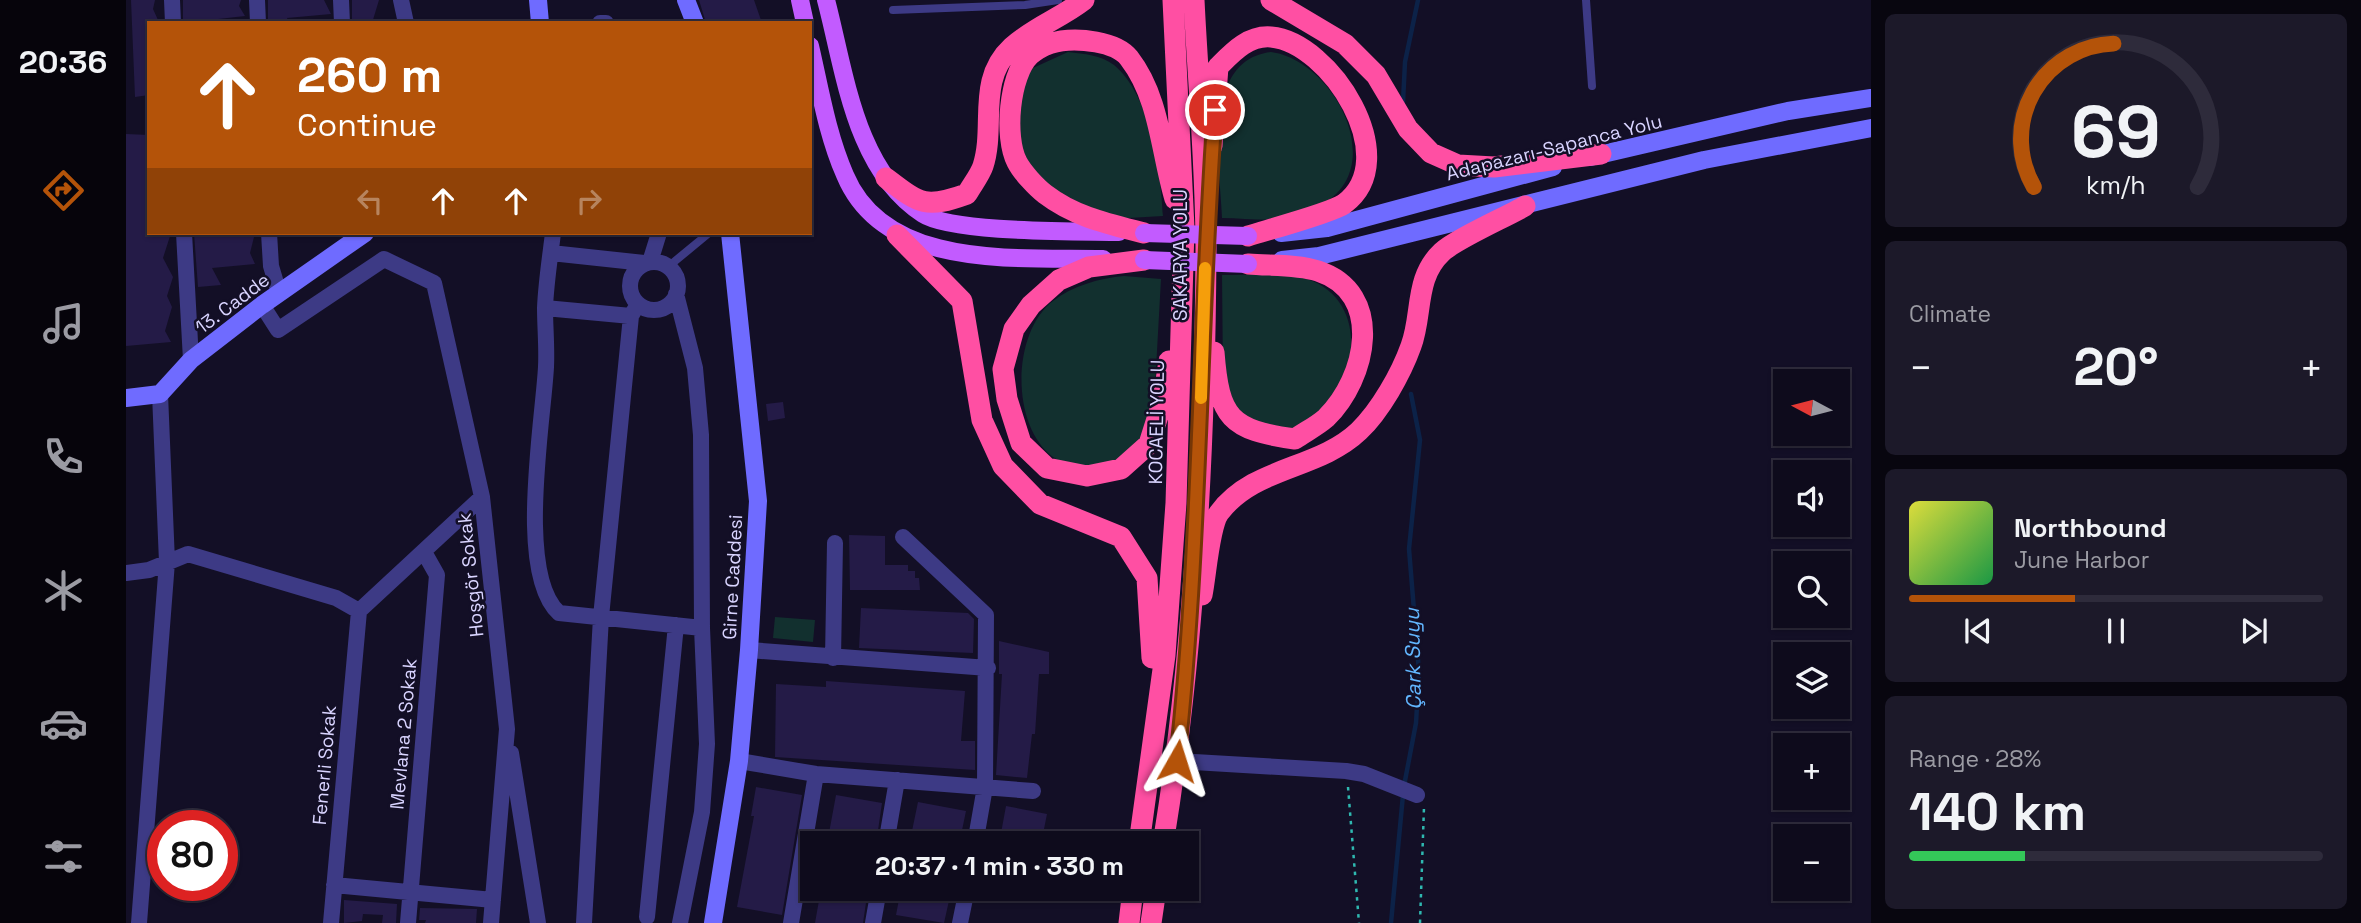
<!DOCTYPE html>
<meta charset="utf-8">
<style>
:root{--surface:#0e0b1c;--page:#1c1929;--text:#f1f3f6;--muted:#9b9ba3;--line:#2e2b3b;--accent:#b45309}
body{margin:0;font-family:"Space Grotesk",sans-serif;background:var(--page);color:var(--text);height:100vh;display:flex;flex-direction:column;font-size:26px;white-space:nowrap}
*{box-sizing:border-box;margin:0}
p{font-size:23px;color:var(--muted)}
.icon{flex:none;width:38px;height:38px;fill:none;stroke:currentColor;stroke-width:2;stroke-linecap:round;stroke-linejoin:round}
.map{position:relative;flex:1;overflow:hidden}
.side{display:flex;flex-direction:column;gap:14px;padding:14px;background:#08060f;width:490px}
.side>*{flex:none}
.hud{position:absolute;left:21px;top:21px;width:665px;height:214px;border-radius:0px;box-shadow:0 2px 5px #0004,0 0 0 2px var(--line);background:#b45309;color:#fff;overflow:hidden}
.needle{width:46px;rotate:277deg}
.tools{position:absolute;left:1647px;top:369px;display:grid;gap:14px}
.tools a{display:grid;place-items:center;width:77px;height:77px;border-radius:0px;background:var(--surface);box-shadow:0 2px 5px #0004,0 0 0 2px var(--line);font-size:35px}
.speed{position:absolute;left:21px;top:810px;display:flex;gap:14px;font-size:35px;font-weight:700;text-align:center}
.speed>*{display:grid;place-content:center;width:91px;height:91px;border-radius:50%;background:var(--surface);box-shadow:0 2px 5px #0004,0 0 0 2px var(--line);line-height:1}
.speed .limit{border:10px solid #d22;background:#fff;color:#111}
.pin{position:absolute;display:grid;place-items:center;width:60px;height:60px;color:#fff;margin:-30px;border:4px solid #fff;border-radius:50%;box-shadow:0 2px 7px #0007}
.me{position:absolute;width:77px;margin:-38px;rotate:6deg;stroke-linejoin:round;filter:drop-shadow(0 0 5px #0008)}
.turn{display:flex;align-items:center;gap:24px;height:147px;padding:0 35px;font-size:32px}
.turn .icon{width:91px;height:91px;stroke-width:2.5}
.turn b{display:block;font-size:49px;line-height:60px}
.lanes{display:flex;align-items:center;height:66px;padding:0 35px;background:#0003;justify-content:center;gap:35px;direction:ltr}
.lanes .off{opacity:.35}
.big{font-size:52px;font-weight:700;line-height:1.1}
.side .card{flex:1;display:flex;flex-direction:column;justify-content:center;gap:10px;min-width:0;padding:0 24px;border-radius:10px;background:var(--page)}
.side .dial{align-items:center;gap:0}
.dial svg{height:182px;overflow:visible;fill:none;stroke:var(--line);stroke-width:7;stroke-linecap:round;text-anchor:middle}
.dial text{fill:var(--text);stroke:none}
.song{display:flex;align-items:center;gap:21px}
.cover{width:84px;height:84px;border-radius:10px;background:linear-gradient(135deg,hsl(60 70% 55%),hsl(140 70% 35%))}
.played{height:7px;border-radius:4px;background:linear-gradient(90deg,var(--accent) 40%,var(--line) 40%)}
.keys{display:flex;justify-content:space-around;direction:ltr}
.heat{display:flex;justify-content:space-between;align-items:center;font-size:38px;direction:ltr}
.charge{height:10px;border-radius:5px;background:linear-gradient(90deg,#34c759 28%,var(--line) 0)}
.trip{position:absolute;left:674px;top:831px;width:399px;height:70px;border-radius:0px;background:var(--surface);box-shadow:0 2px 5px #0004,0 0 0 2px var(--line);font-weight:700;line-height:70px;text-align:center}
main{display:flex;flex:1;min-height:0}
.dock{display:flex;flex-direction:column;width:126px;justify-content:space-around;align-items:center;background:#06040b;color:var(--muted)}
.dock .icon{width:49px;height:49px}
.dock .current{color:var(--accent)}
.dock b{font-size:32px;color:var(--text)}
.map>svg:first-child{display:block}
.green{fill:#12302f}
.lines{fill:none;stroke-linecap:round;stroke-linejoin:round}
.stream{stroke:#0c2248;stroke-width:4.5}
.building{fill:#241b47}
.path{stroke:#2fb8b0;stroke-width:2.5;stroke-dasharray:3.5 5;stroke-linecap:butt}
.lane{stroke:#3d3a85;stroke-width:8}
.street{stroke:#3d3a85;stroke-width:16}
.secondary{stroke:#6f6bff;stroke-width:18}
.primary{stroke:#c25bff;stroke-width:18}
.highway{stroke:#ff4fa3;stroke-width:21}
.primary-bridge{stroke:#c25bff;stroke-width:18}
.route-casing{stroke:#753606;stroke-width:18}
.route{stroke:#b45309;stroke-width:12}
.slow{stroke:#f59e0b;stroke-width:12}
.labels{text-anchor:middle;stroke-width:5;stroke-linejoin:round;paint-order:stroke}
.street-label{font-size:19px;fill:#d9d4ff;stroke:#130f26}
.water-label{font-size:21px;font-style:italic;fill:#62b6ff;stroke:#130f26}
</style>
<main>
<nav class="dock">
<b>20:36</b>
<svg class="icon current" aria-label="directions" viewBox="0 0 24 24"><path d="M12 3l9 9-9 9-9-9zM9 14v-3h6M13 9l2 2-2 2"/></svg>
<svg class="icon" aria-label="music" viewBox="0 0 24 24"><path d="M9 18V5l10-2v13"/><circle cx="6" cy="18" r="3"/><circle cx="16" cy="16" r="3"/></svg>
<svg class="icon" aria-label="phone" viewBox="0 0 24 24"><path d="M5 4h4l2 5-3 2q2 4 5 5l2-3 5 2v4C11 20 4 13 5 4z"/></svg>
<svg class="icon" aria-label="climate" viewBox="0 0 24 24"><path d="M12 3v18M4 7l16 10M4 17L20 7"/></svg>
<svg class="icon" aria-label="car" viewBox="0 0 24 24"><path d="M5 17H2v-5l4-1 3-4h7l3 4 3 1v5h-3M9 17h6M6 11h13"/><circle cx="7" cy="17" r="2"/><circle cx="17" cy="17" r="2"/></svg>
<svg class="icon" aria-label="filters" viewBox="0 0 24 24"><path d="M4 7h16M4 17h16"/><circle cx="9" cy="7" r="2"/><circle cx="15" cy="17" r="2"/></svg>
</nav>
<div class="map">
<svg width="1745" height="923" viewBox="0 0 1745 923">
<rect width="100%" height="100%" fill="#130f26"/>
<path class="green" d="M942 52C958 54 975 55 988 65 1025 96 1035 171 1037 216L985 219 910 180 890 133 897 83 907 68Z
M1145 52C1210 61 1266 172 1191 207 1183 211 1174 217 1166 218 1144 222 1118 218 1096 218 1094 168 1075 60 1145 52Z
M1096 275C1122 275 1151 272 1177 278 1222 289 1236 338 1217 378 1207 400 1190 415 1171 430L1112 418 1097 376Z
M998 276 1035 279 1027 423 989 473C974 469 938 466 927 457 884 425 886 332 927 301 946 286 974 278 998 276Z
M649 617 689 620 687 642 647 638Z"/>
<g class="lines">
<path class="stream" d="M1277 102 1279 62 1292 0
M1278 786 1290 723 1293 672 1283 549 1294 440 1285 394
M1265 923 1277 795"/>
</g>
<path class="building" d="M5 0H29L27 9 32 20 23 21V95L9 97Z
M57 0H115L113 6 119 16 57 23Z
M142 0H198L205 14 161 18 163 23H142Z
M226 0H253L246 23H226Z
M573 0H628L636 23H580Z
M0 134 23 135V233H45L37 258 47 277 41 296 46 307 39 331 45 342 0 346Z
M68 233H129L124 253 129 264 86 268 95 285 72 287Z
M657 402 659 418 642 421 640 404Z
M723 535 759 536V565H782V571H789V578H793L794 590H724Z
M735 608 842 613 848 619 847 653 733 648Z
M873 641 923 652V674H913L909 734H906L901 778 870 775 876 674H873Z
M700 681 839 691 835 741H849V770L649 757 650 684 700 687Z
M630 787 676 795 656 915 611 907 628 816H625Z
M710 795 756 803 750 844H701Z
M792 802 840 811 834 840 786 831Z
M880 806 921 814 915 844H873Z
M695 889H742L737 923H689Z
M775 889 824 896 818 923 770 915Z
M863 889H908L905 903 862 894Z
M218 900 271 904 270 923H256L257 915 237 914 236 921 218 923Z
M294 908 351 909 350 923H299L300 920H293Z"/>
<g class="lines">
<path class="path" d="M1222 787 1233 923
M1294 923 1298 807"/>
<path class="lane" d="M1460 0 1466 86
M767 10 899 5 932 0
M543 266 583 233"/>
<path class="street" d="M46 0 47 23
M131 0 132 23
M215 0 216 23
M275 0 280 23
M474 23H480
M58 233 65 360
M143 233 145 266 153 293
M427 233C424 258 420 283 419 308 419 327 421 347 420 367 417 423 390 574 433 613L576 628
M425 253 518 263
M504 286a24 24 0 1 1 48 0a24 24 0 1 1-48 0Z
M524 262 533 233
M550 294 569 368 575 435 576 628 581 744 576 812 554 923
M136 305 152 330 258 259 308 283 356 497 381 729 365 923
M419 308 505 316
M777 537 860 615 859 787 849 844
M0 573 23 570 62 554 210 598 233 611 356 497
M623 650 862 668
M707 658 709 543
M385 753 412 923
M613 761 690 774 907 791
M1051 761 1220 771 1238 774 1291 795
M760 844 771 780
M208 885 367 900
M521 917 550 625
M13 923 41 562 34 394
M205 923 233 611
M282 923 311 575 298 552
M458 923 475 617 505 316 512 304
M665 923 690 774
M747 923 753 889
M834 923 841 889"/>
<path class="secondary" d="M412 0 414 23
M560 0 569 23
M1464 157 1662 111 1745 98
M1155 233 1201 228 1427 167
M1156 260 1193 256 1578 160 1745 128
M0 398 34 394 65 360 136 305 239 233
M587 923 613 761 623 650 632 501 604 233"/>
<path class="primary" d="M674 0 679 23
M700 0C719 72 729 170 797 214 826 233 953 231 993 232
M684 46C694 89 701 134 719 175 759 271 892 257 977 259"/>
<path class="highway" d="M1145 0 1219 44 1250 75 1282 129 1305 153 1332 165 1368 167 1475 154
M1086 146 1092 67C1106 53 1122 35 1145 37 1204 42 1279 159 1218 204 1205 213 1141 230 1122 236
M760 178C794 204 799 209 841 194 846 185 854 175 857 166 870 126 850 80 886 47 908 27 935 18 958 0
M1018 233C983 224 949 217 919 194 910 187 896 172 891 162 878 137 883 75 904 55 922 39 948 38 970 42 981 44 996 49 1003 58 1034 98 1035 152 1049 199
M771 235 836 301 856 420 877 466 914 504 995 537 1021 578 1026 658
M1018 260 963 267 933 280 905 305 888 329 877 369 881 399 895 443 921 468 961 476 995 469 1023 444 1037 400 1043 361
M1088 352C1093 418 1104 430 1169 439 1179 432 1191 426 1200 418 1241 378 1259 293 1192 271 1171 264 1143 266 1122 264
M1076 595C1080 576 1083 527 1093 513 1128 466 1192 470 1233 431 1254 411 1275 374 1285 346 1297 314 1288 278 1316 252 1330 239 1380 217 1399 206
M1013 844 1039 655 1050 503 1058 228 1047 0
M1037 844C1069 650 1079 444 1080 248 1080 166 1072 82 1068 0
M1003 923 1007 889
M1025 923 1030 889"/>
<path class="primary-bridge" d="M1018 233 1122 236
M1018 260 1122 264"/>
</g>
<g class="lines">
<g class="route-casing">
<path id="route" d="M1051 761C1075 545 1073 327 1089 110"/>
</g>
<use href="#route" class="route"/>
<path class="slow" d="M1075 398 1079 268"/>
</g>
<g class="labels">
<g class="street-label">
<text transform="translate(1428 147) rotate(-14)" y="7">Adapazarı-Sapanca Yolu</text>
<text transform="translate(1054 255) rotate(-90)" y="7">SAKARYA YOLU</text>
<text transform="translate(106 303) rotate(-37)" y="7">13. Cadde</text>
<text transform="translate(1030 422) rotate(-89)" y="7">KOCAELİ YOLU</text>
<text transform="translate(344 575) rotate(-96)" y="7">Hoşgör Sokak</text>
<text transform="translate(606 577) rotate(-87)" y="7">Girne Caddesi</text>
<text transform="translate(277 734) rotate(-85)" y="7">Mevlana 2 Sokak</text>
<text transform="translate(198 765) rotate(-85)" y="7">Fenerli Sokak</text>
</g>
<g class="water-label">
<text transform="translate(1287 659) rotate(-91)" y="7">Çark Suyu</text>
</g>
</g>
</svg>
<div class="tools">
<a><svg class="needle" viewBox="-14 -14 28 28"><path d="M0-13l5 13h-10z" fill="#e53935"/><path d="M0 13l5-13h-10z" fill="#9b9ba3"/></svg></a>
<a><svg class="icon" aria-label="sound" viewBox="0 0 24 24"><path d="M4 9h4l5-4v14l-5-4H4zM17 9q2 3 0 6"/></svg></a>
<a><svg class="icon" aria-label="search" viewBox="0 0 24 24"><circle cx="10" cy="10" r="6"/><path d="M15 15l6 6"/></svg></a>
<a><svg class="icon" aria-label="layers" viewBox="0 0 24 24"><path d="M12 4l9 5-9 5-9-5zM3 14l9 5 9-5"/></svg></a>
<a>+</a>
<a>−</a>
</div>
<div class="speed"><div class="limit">80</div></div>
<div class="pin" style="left:1089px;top:110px;background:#d93025"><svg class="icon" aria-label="arrive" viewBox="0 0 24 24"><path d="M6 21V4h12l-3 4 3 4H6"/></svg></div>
<svg class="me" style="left:1051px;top:761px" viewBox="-20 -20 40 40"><path d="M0-17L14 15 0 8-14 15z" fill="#b45309" stroke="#fff" stroke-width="4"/></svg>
<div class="trip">20:37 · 1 min · 330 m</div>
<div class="hud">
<div class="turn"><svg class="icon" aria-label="ahead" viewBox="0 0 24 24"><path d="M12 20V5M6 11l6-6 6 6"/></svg><div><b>260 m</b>Continue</div></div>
<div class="lanes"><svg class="icon off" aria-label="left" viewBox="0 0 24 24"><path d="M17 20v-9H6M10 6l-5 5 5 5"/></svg><svg class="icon" aria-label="ahead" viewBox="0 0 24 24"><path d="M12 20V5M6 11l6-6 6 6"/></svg><svg class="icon" aria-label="ahead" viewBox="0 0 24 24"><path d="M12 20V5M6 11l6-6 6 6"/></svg><svg class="icon off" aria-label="right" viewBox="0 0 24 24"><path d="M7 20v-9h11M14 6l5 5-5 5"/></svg></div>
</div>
</div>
<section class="side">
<div class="card dial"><svg viewBox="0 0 100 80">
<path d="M14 69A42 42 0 1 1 86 69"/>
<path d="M14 69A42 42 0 0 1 49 6" stroke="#b45309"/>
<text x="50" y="56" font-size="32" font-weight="700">69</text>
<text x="50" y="72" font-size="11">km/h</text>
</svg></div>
<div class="card"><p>Climate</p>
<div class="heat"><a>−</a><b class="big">20°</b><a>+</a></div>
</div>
<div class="card">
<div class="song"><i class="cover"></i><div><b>Northbound</b><p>June Harbor</p></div></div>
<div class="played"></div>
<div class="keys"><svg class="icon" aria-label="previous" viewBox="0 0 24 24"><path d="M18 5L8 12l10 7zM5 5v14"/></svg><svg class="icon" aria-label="pause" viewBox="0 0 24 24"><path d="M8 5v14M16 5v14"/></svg><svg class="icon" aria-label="next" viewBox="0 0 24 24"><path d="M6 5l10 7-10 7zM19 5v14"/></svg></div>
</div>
<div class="card"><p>Range · 28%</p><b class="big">140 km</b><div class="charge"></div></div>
</section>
</main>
